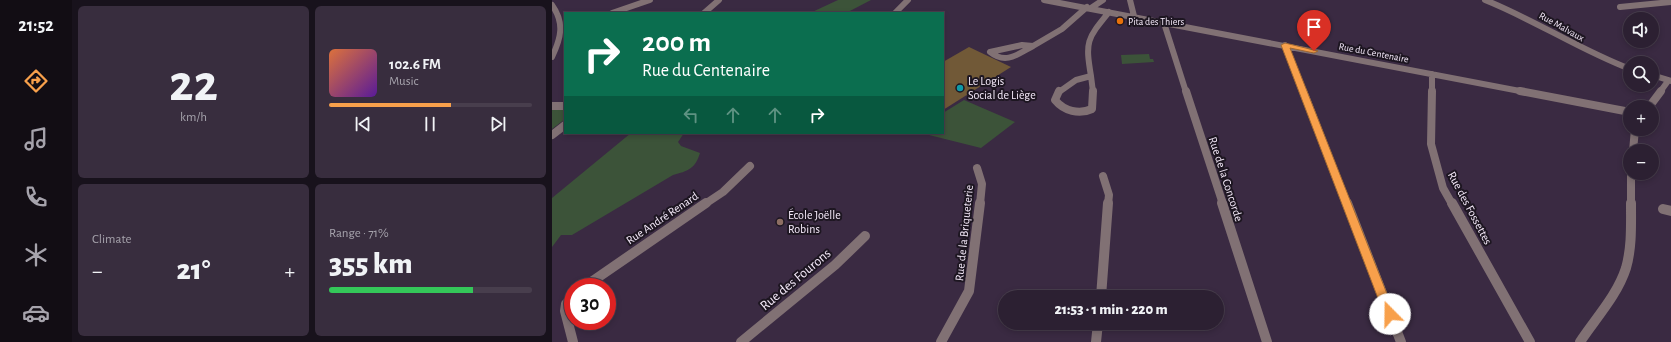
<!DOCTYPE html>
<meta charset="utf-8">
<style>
:root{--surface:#2c2032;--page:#382d3e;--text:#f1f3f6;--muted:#a6a3ac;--line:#483e4d;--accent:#f8a04b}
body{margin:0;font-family:"Alegreya Sans",sans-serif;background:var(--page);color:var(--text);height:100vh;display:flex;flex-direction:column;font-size:15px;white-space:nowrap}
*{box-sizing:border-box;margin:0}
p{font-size:13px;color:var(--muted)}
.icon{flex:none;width:22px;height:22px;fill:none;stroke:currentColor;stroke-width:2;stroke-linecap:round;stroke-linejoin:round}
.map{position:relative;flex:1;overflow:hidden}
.side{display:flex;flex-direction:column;gap:6px;padding:6px;background:#18121c;width:480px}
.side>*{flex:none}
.banner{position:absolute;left:12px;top:12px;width:380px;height:122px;border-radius:0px;box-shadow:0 2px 6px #0003,0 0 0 1px var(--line);background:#0b6e4f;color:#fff;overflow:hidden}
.tools{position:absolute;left:1071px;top:12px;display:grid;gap:8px}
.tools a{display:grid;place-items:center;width:36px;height:36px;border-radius:50%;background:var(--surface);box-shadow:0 2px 6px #0003,0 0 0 1px var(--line);font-size:20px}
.speed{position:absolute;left:12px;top:278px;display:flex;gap:8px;font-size:20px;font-weight:700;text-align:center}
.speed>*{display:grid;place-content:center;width:52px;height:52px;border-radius:50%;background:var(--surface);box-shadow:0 2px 6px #0003,0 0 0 1px var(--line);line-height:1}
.speed .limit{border:6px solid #d22;background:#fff;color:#111}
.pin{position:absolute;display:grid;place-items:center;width:34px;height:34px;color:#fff;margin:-41px -17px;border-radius:50% 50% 50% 0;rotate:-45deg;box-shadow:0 0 4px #0007}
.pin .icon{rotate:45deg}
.me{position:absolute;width:44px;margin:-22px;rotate:338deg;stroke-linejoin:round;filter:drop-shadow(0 0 3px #0008)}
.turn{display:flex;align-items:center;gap:14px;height:84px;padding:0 12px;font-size:18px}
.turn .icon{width:52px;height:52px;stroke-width:2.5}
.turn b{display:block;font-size:28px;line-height:34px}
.lanes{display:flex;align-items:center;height:38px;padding:0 12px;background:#0003;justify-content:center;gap:20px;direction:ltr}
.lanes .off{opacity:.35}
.big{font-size:30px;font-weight:800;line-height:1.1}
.side .tile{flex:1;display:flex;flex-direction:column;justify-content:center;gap:6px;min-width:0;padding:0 14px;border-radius:6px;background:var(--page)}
.side .dial{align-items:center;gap:0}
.dial b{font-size:52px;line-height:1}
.song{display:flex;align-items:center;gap:12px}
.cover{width:48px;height:48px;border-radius:6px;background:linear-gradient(135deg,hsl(20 70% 55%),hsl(270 70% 35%))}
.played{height:4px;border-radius:2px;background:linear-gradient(90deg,var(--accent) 60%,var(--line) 60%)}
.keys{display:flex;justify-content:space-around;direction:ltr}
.heat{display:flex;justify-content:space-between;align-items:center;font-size:22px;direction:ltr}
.charge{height:6px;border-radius:3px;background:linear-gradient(90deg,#34c759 71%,var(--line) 0)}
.side .tiles{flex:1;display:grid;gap:6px;grid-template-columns:repeat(2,1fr)}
.trip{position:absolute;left:446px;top:290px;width:226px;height:40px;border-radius:20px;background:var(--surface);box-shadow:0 2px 6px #0003,0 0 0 1px var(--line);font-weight:800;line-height:40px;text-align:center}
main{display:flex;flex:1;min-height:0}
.tab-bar{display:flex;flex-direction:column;width:72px;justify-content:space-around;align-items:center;background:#120d14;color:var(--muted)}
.tab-bar .icon{width:28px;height:28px}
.tab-bar .on{color:var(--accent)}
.tab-bar b{font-size:18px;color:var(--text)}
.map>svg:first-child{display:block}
.green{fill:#3c5339}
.building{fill:#715937}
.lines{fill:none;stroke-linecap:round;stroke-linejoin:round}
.minor-far2{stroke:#817174;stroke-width:6}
.minor-far1{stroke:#817174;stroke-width:8}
.minor{stroke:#817174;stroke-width:10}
.route{fill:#f8a04b;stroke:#a16831}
.food-dot{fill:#e8710a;stroke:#1d1621;stroke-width:1.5}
.culture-dot{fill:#0f9aa8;stroke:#1d1621;stroke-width:1.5}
.education-dot{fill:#8d6e63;stroke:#1d1621;stroke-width:1.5}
.labels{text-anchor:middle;stroke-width:4;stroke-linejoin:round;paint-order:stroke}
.far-poi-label{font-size:10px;fill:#f5eafa;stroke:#1d1621;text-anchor:start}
.far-street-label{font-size:10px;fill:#f5eafa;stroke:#1d1621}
.poi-label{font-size:12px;fill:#f5eafa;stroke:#1d1621;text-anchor:start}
.street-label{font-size:12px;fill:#f5eafa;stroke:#1d1621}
.near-street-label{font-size:14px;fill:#f5eafa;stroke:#1d1621}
</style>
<main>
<nav class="tab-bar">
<b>21:52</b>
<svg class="icon on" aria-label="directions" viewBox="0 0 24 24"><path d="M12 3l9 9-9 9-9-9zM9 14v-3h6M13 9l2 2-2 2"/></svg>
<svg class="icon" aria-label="music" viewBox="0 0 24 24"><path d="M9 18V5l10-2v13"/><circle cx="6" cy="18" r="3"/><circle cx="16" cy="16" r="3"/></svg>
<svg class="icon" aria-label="phone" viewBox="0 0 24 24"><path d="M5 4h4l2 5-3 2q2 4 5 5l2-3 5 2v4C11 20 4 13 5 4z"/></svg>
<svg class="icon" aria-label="climate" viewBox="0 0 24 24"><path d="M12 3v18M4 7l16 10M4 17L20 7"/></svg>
<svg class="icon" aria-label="car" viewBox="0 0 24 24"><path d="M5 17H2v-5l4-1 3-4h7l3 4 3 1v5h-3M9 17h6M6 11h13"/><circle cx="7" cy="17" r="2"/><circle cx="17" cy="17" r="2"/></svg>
</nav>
<section class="side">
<div class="tiles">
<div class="tile dial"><b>22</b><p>km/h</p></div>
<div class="tile">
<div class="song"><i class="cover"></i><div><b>102.6 FM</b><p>Music</p></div></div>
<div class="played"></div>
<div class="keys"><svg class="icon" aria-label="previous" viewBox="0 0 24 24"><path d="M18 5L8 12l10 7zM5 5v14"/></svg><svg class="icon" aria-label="pause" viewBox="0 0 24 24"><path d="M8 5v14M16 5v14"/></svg><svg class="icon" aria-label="next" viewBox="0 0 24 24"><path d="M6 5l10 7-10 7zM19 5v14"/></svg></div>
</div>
<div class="tile"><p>Climate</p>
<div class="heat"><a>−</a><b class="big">21°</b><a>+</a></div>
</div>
<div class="tile"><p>Range · 71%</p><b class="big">355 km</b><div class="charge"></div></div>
</div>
</section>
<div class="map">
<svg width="1119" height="342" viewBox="0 0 1119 342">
<rect width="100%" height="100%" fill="#3a2a42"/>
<path class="green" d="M286 0H319L294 13H258Z
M597 54 598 59H601L602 62 570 64 569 55Z
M412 100 463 122 429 148 373 134 391 133V113Z
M0 109H13V119L0 129Z
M79 133H132L126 142 129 146 148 153C143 169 136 171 121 175L20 235H9L0 247V198Z"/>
<path class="building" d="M417 47 459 67 391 110V62Z"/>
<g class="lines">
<path class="minor-far2" d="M492 0 973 92
M578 0 582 16
M933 0C983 20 1028 50 1078 69
M0 5C13 23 9 38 0 57
M1068 7 1119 2
M539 8 551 0
M60 13 98 0
M152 13 167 0
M343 13 356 0
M612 23 634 92
M470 45 481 46C466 54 454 65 438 52Z
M733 45 751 92
M481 46 510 29 535 7
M1100 75 1119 81
M539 76 541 92
M539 76C533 41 535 39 557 12
M507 92 524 80 539 76
M880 92V74
M1108 92 1116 81"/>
<path class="minor-far1" d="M507 91 503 100C512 111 527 115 540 109L541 91
M634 91 671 204
M751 91 795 204
M880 91 879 144 891 188 900 204
M968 91 1078 112
M0 106H13
M1097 107 1109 91
M0 135 13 125
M1081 151 1083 129
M425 168 430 184 428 204
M1079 173V204
M551 176 557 195 556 204
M153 204 171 192 198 166"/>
<path class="minor" d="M670 203 715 342
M795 203 849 342
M900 203 978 342
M1111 209 1119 211
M32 287 154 203
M21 297 14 304 13 311 21 342
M549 297 556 203
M189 342 283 265 313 236
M389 342 417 291 428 203
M544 342 546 323
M1028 342C1043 319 1065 296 1074 268 1080 247 1079 225 1079 203"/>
</g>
<path class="route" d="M733 43 766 51 762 53 738 48 843 314 842 317 838 319 833 317 832 314 729 45Z"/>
<circle class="food-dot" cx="568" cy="21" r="4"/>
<circle class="culture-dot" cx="408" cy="88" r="4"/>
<circle class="education-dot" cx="228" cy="222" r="4"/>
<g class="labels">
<g class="far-poi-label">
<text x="576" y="25">Pita des Thiers</text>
</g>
<g class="far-street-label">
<text transform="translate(1010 26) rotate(29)" y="4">Rue Malvaux</text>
<text transform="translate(822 52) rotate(11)" y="4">Rue du Centenaire</text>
</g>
<g class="poi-label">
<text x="416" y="85">Le Logis<tspan x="416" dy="14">Social de Liège</tspan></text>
<text x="236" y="219">École Joëlle<tspan x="236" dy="14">Robins</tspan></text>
</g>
<g class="street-label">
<text transform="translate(674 179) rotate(72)" y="4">Rue de la Concorde</text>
<text transform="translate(918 208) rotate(62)" y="4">Rue des Fossettes</text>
<text transform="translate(110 218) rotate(-34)" y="4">Rue André Renard</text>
<text transform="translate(412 233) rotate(-84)" y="4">Rue de la Briqueterie</text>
</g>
<g class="near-street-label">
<text transform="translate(243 279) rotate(-40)" y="5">Rue des Fourons</text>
</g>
</g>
</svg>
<div class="tools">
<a><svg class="icon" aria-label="sound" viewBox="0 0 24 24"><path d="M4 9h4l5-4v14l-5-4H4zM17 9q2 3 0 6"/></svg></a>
<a><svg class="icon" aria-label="search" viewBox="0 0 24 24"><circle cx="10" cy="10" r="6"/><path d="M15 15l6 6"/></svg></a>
<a>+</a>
<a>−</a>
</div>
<div class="speed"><div class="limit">30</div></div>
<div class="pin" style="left:762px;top:51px;background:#d93025"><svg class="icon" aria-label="arrive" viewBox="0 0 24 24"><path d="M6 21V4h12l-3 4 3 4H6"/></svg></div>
<svg class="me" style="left:838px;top:314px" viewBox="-20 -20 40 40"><circle r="19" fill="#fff"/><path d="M0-13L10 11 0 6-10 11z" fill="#f8a04b"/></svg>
<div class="trip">21:53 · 1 min · 220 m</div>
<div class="banner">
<div class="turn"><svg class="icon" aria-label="right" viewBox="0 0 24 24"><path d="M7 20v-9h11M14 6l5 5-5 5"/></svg><div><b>200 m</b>Rue du Centenaire</div></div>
<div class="lanes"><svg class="icon off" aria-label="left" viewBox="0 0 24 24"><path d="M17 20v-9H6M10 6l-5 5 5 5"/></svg><svg class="icon off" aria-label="ahead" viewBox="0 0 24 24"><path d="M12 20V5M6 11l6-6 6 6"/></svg><svg class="icon off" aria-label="ahead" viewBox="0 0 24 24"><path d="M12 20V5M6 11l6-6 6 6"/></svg><svg class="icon" aria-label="right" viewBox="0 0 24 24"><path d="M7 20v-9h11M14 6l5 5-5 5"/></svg></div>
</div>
</div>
</main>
